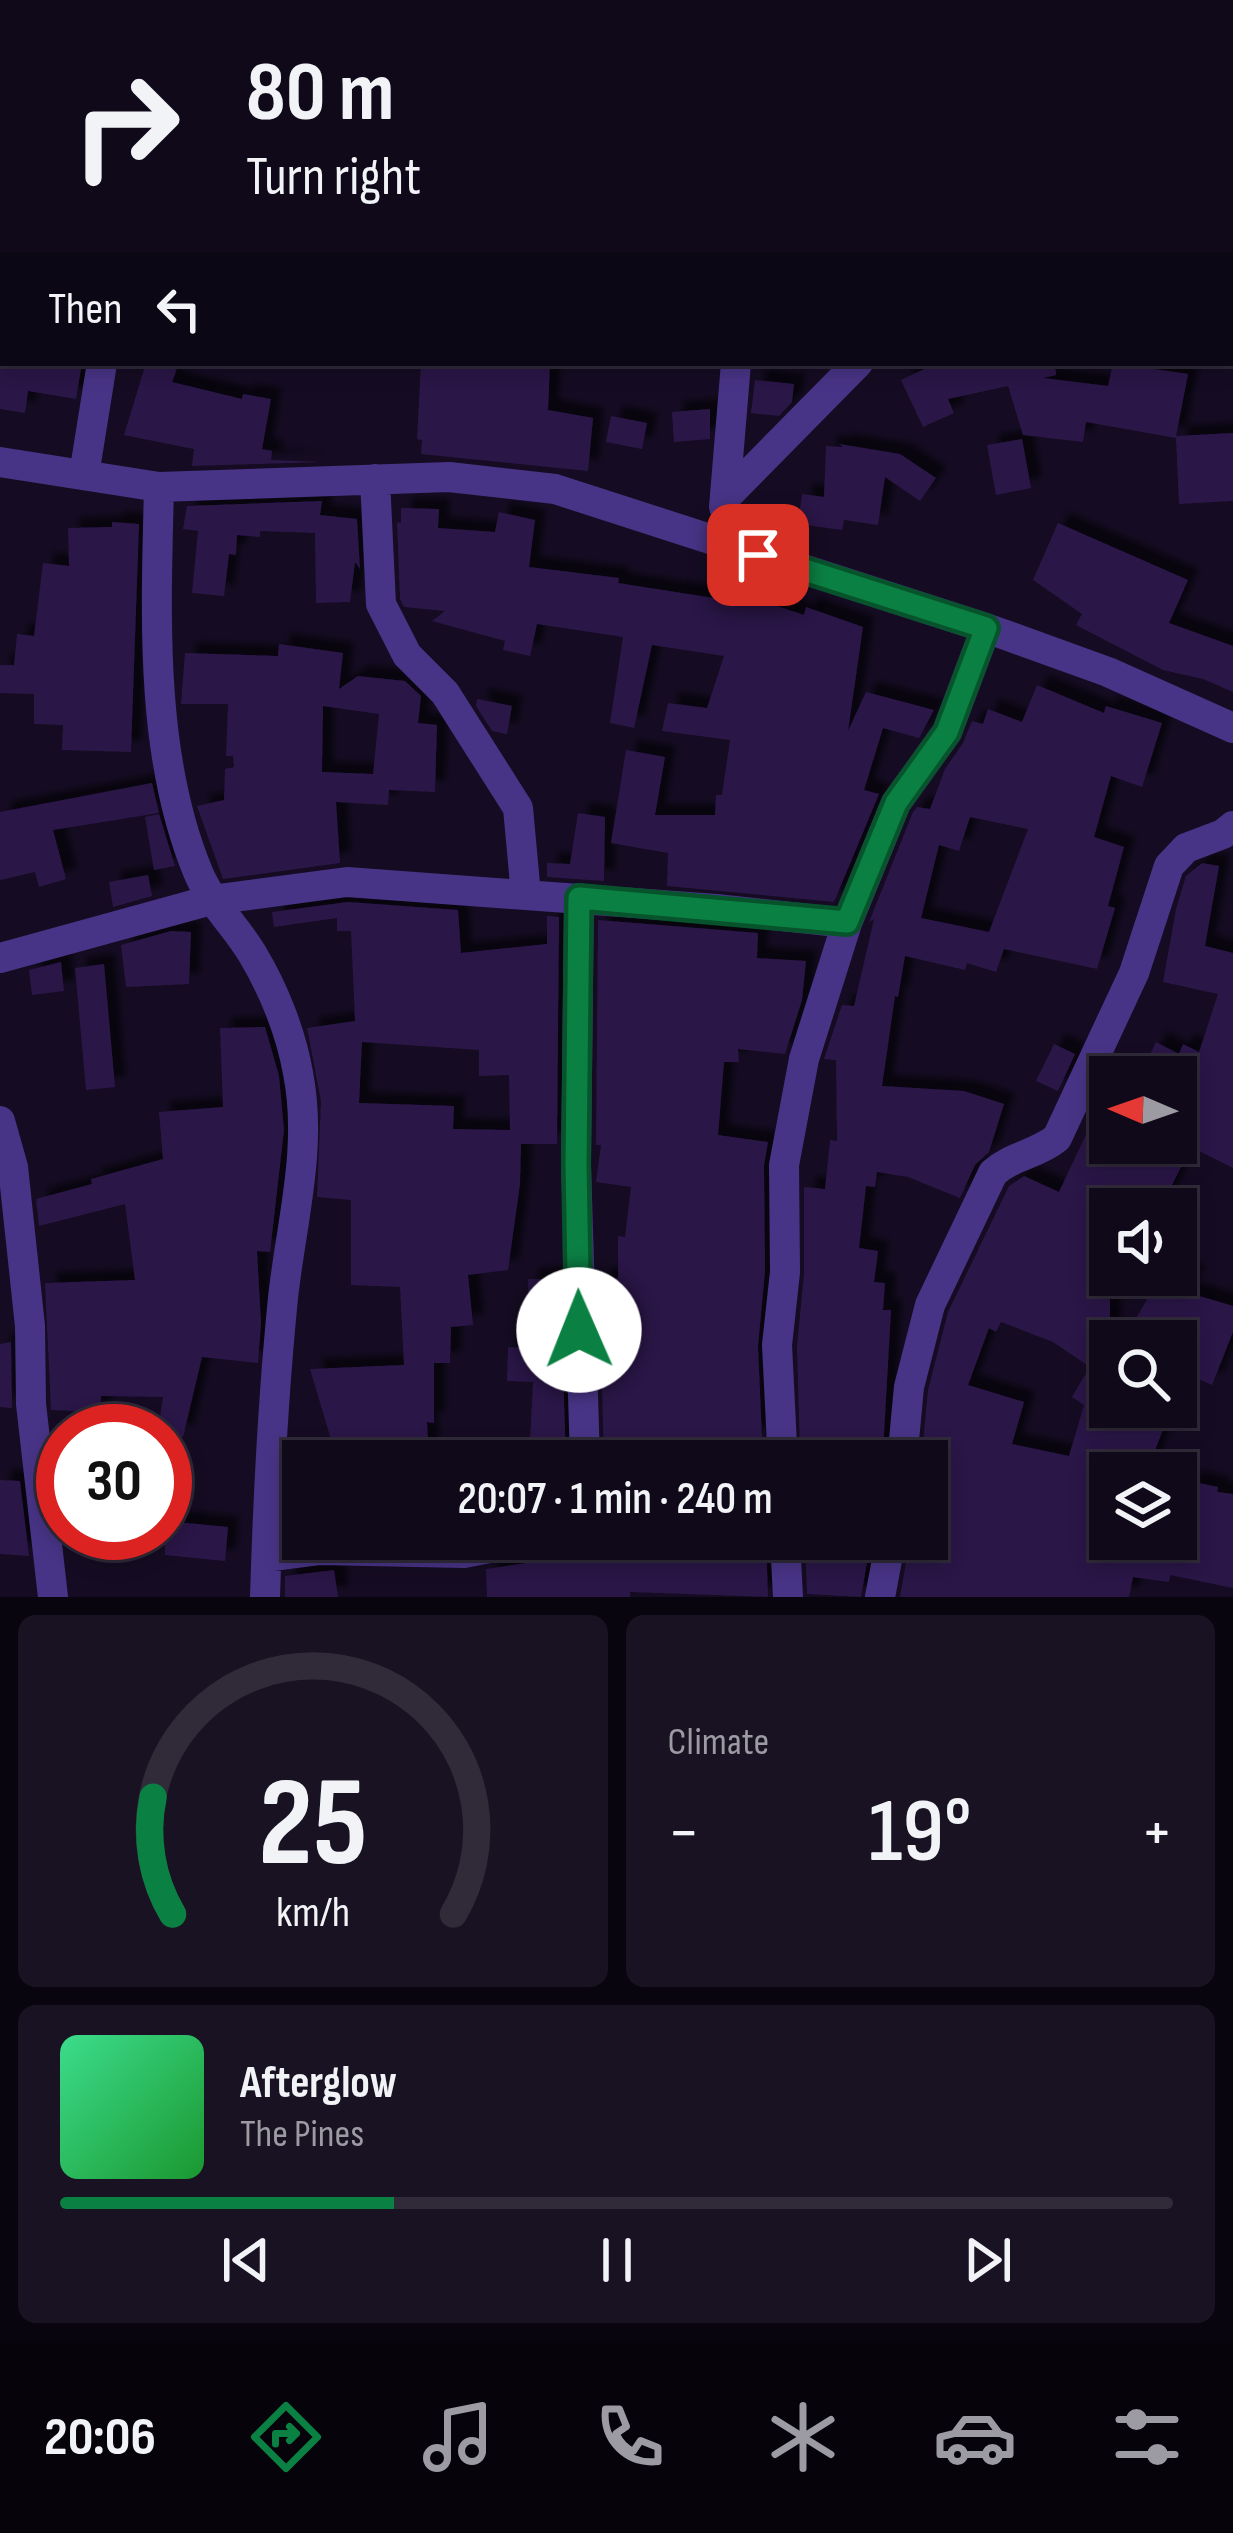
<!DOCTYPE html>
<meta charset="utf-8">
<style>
:root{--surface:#10091a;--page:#191223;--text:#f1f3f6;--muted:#9c9aa2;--line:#302a39;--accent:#0b8043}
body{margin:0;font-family:"Sofia Sans Condensed",sans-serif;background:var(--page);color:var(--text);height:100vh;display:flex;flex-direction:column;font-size:45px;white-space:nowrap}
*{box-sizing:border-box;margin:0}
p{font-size:39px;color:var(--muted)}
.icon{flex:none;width:66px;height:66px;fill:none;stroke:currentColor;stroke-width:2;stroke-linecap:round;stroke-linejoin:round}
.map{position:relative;height:1597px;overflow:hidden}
.details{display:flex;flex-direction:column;gap:18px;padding:18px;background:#09050e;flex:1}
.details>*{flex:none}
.guide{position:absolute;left:0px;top:0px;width:1233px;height:366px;box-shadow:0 6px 18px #0003,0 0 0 3px var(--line);background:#10091a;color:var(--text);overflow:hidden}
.needle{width:78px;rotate:272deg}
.buttons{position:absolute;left:1089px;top:1056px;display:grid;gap:24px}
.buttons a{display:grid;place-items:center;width:108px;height:108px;border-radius:0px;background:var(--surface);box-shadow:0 6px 18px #0003,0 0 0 3px var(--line);font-size:60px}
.speed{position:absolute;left:36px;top:1404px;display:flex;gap:24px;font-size:60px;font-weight:700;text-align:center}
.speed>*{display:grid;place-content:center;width:156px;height:156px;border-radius:50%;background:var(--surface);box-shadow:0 6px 18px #0003,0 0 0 3px var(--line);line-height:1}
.speed .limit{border:18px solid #d22;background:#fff;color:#111}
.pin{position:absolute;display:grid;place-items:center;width:102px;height:102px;color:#fff;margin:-51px;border-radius:24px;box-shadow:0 6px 18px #0006}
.me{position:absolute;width:132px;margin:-66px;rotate:359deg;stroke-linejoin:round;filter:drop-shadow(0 0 9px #0008)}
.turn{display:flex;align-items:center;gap:42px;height:252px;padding:0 48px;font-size:54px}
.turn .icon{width:156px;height:156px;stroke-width:2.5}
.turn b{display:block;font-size:84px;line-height:102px}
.then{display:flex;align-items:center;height:114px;padding:0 48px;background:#0003;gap:24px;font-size:45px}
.big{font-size:90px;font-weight:600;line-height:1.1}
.details .tile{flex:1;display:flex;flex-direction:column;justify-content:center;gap:18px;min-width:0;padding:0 42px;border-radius:18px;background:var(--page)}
.details .dial{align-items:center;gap:0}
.dial svg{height:312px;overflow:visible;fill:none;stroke:var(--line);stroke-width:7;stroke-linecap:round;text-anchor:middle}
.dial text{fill:var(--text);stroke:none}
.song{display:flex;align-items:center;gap:36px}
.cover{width:144px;height:144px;border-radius:18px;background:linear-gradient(135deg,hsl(150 70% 55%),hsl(130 70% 35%))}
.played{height:12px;border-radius:6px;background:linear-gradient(90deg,var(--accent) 30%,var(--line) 30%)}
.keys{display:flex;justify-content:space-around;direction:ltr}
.heat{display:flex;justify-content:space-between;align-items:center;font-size:66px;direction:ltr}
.details .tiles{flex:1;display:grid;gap:18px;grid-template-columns:1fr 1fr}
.tile:last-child{grid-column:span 2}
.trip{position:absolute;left:282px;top:1440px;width:666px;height:120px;border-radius:0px;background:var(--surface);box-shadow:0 6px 18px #0003,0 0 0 3px var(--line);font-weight:600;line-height:120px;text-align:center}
.tab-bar{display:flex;height:192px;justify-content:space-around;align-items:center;background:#06040a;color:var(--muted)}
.tab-bar .icon{width:84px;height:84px}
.tab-bar .selected{color:var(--accent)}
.tab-bar b{font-size:54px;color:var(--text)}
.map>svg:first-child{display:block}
.building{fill:#2a1746;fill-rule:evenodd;filter:url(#shadow)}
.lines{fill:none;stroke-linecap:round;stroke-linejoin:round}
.path{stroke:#26a5bc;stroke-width:6;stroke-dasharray:6 9;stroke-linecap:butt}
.street{stroke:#483486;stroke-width:30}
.route-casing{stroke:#07532c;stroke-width:30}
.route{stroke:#0b8043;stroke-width:21}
</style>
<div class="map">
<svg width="1233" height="1597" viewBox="0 0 1233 1597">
<defs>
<filter id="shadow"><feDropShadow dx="11" dy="-11" stdDeviation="3" flood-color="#0009"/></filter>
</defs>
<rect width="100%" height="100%" fill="#150c23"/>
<path class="building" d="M0 363H82L76 399 28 391 25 413 0 409Z
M146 363H179L172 382 242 399 243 394 271 399 262 449 272 451 271 460 323 462 192 466 194 449 124 435Z
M421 363H550L548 410 593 418 588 471 421 454 422 440 417 439Z
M937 363H1055L1056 375 1043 378 1108 386 1113 363 1188 374 1176 436 1233 433V501L1179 504 1176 438 1086 422 1083 442 1023 435 1008 386 948 399 954 413 923 427 901 380Z
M755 380 794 384 792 402 779 416 751 413Z
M710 409V439L674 442 672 412Z
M611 416 647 423 642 449 606 442Z
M1022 439 1031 488 996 495 987 445Z
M839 444 900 454 936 478 920 501 885 477 878 525 844 520 842 530 798 524 802 494 824 497 826 446 843 447Z
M322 501 320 515 357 519 360 569 355 562 350 602 316 603 315 533 260 531V537L237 535 236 555 229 554 224 596 192 593 198 531 183 529 187 506Z
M401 508 439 509 438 528 495 532 499 512 535 520 529 567 619 578 618 583 739 602 742 594 804 615 806 607 863 627 848 731 866 692 934 710 919 738 883 728 864 790 879 794 834 902 667 886 668 853 611 843 626 750 665 757 655 815H715L716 795H722L730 740 662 731 668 703 707 708 724 656 652 645 634 728 610 723 623 637 537 624 530 656 503 650 505 641 432 621 445 611 404 607 400 599 397 522 401 523Z
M112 522 139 524 131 752 62 750 63 725 34 724V694L0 693V665H14L17 634 34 636 43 563 69 566 68 528 112 527Z
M1058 523 1188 580 1169 623 1233 646V692L1203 679 1163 670 1076 625 1082 614 1033 580Z
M279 644 343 653 339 689 358 676 405 681 421 696 418 723 437 725 435 792 389 790 388 805 336 802 340 863 223 879 197 806 224 800 225 769 234 767 233 756H226L228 704H181L185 653 278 656ZM323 706 379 714 373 774 322 772Z
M1037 685 1104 713 1106 706 1162 723 1142 787 1111 776 1094 837 1124 847 1108 906 1115 908 1097 969 1004 949 996 972 967 963 965 970 905 956 898 997 895 996 882 1086 964 1091 1004 1104 989 1152 975 1165 960 1198 908 1177 877 1172 875 1187 866 1186 859 1248 878 1251 874 1282 885 1283 883 1310H891L883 1452 800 1453 797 1346 804 1274V1187L825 1189 830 1140 837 1141 836 1060 824 1059 842 1005 854 1006 874 919 869 922 913 812 917 807 930 809 945 769 963 743 972 721 983 724 988 709 1022 722ZM970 817 1028 829 989 932 921 918 939 845 959 851Z
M477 699 512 706 507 734 492 731 476 706Z
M152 783 159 813 53 830 66 879 39 887 35 872 0 880V812Z
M578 813 605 817 604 881 547 877V863L570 864Z
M159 814 175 866 154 870 145 817Z
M1202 863 1219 866 1205 946 1233 953V1168L1191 1147 1160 1209H1110V1407H1172L1146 1473H1110V1539H1176L1189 1481 1218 1487 1217 1492 1233 1494V1588L1170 1575 1169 1582 1133 1577 1129 1597H900L910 1539H927V1456L922 1455 928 1390 948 1312 1009 1186 1024 1176 1059 1192 1098 1109 1093 1107 1110 1071V1143H1183L1176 1140V1077H1139L1156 1042 1179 1054 1183 1044 1199 1052 1218 994 1163 982 1176 909 1186 876ZM1001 1322 1053 1342 1090 1367 1072 1397 1084 1405 1069 1456 1012 1444 1024 1402 968 1385 989 1328 996 1332Z
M148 875 152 896 113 907 109 882Z
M348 902 458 910 461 953 547 944V916L559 917 557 1144H521L520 1184 508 1270 468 1275 473 1325 451 1327 450 1363H434V1423L427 1422 429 1461H347V1442L333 1446 310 1369 404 1365 400 1287 351 1285V1200L317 1197 321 1101 307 1028 355 1021 351 931H337V918L274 927 272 912ZM362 1042 479 1050V1076L509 1075 510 1130 453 1129 454 1106 359 1103Z
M598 920 758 933 757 958 806 961 802 1000 785 1054 738 1049 739 1062H724L718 1135 768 1142 764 1165 765 1271 758 1346 762 1438 723 1439 724 1461H675L674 1451 638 1461H604L599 1279 618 1278V1236L625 1237 631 1187 596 1182 601 1145H596Z
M171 931 191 932 189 984 126 987 121 945Z
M61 962 64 991 32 995 29 970Z
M104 964 115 1087 86 1090 75 968Z
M265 1027 279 1076 284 1130 270 1252 257 1251 261 1323 258 1363 202 1357 183 1437 158 1431 163 1397 101 1396 100 1412 51 1410 45 1283 135 1280 125 1204 39 1226 36 1199 92 1184 91 1179 163 1159 159 1112 223 1107 220 1028Z
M1054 1044 1075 1054 1058 1091 1036 1081Z
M1161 1275H1195L1186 1292 1233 1306V1332L1212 1385 1176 1369V1341H1123Z
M528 1279H560L566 1461H529L533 1382 507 1381 508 1347 529 1348Z
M11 1342 12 1408 0 1407V1344Z
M0 1480 20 1481 29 1556 0 1554Z
M165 1521 228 1527 225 1561 165 1555Z
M583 1539H766L768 1597 630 1592V1597H487L486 1569 541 1561 550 1552 585 1555Z
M805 1539H871L861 1597 807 1594Z
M334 1570 338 1597H285V1576Z"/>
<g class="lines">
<path class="path" d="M736 3V0"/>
<path class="street" d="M213 3 214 0
M1230 167 1233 160
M0 462 159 487 449 477 555 489 986 628 1108 672 1233 728
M84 475 102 363
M375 479 381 604 407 655 445 693 518 808 526 895
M159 487C156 612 149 754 198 872 211 904 236 926 253 955 274 990 291 1033 298 1073 313 1149 291 1223 283 1298 273 1398 268 1497 265 1597
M725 498 858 363
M724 507 736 363
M579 898 576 1164 585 1461
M0 958 211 900 347 882 716 909 847 923
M0 1121 13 1167 30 1326 31 1404 53 1597
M767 1461 782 1445 777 1345 785 1272 784 1165 804 1059 847 923 896 803 947 732 986 628
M902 1461 909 1387 930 1305 993 1173C1013 1155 1036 1155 1057 1138L1134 973 1169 866 1186 848 1223 834 1233 826
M785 1539 788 1597
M267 1557 320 1550 464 1553 536 1539
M880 1597 891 1539"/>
</g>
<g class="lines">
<g class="route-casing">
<path id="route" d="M579 1330 576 1164 579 898 847 922 896 803 947 732 986 628 758 555"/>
</g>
<use href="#route" class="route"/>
</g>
</svg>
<div class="buttons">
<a><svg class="needle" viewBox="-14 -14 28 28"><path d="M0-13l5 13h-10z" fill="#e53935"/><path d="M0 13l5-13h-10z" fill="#9c9aa2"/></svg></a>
<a><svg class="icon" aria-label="sound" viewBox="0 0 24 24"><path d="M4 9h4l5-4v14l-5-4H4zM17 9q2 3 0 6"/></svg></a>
<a><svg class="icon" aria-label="search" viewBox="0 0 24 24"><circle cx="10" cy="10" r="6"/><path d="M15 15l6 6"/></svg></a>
<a><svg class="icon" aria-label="layers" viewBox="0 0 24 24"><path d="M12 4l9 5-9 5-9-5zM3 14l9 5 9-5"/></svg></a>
</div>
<div class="speed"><div class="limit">30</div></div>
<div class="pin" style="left:758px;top:555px;background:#d93025"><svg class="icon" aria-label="arrive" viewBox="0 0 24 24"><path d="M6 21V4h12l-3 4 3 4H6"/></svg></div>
<svg class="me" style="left:579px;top:1330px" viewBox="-20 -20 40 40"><circle r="19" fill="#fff"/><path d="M0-13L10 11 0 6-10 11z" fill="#0b8043"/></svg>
<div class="trip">20:07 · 1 min · 240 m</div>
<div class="guide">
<div class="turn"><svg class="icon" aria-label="right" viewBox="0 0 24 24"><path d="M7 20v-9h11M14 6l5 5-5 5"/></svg><div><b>80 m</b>Turn right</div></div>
<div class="then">Then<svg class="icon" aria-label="left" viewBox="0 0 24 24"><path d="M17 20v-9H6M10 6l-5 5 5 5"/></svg></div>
</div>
</div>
<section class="details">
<div class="tiles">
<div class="tile dial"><svg viewBox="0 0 100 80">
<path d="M14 69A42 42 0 1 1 86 69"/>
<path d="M14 69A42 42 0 0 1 9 39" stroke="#0b8043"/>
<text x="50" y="56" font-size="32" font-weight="700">25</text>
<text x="50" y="72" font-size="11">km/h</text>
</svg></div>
<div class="tile"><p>Climate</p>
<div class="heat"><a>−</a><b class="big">19°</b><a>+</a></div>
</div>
<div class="tile">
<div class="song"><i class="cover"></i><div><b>Afterglow</b><p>The Pines</p></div></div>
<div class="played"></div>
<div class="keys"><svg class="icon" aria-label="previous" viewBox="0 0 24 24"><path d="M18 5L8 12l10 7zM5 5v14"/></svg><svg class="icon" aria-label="pause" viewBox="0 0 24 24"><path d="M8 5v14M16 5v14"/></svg><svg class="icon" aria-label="next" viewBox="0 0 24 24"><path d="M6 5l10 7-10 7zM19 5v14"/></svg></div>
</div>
</div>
</section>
<nav class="tab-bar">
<b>20:06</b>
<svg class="icon selected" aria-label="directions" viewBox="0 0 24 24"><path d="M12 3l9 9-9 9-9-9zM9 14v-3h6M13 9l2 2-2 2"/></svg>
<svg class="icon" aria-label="music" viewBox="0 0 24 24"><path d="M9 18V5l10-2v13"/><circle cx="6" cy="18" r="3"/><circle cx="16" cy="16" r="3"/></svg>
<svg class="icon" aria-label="phone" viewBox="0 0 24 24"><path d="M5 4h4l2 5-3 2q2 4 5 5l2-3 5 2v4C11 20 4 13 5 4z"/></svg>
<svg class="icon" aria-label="climate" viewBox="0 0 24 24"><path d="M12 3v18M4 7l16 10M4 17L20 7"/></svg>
<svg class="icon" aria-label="car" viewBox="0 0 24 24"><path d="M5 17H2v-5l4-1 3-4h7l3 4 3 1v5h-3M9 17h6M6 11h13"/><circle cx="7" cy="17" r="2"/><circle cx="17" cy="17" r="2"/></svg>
<svg class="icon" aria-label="filters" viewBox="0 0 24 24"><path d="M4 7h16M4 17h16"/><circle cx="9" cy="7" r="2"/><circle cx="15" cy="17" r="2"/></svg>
</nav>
